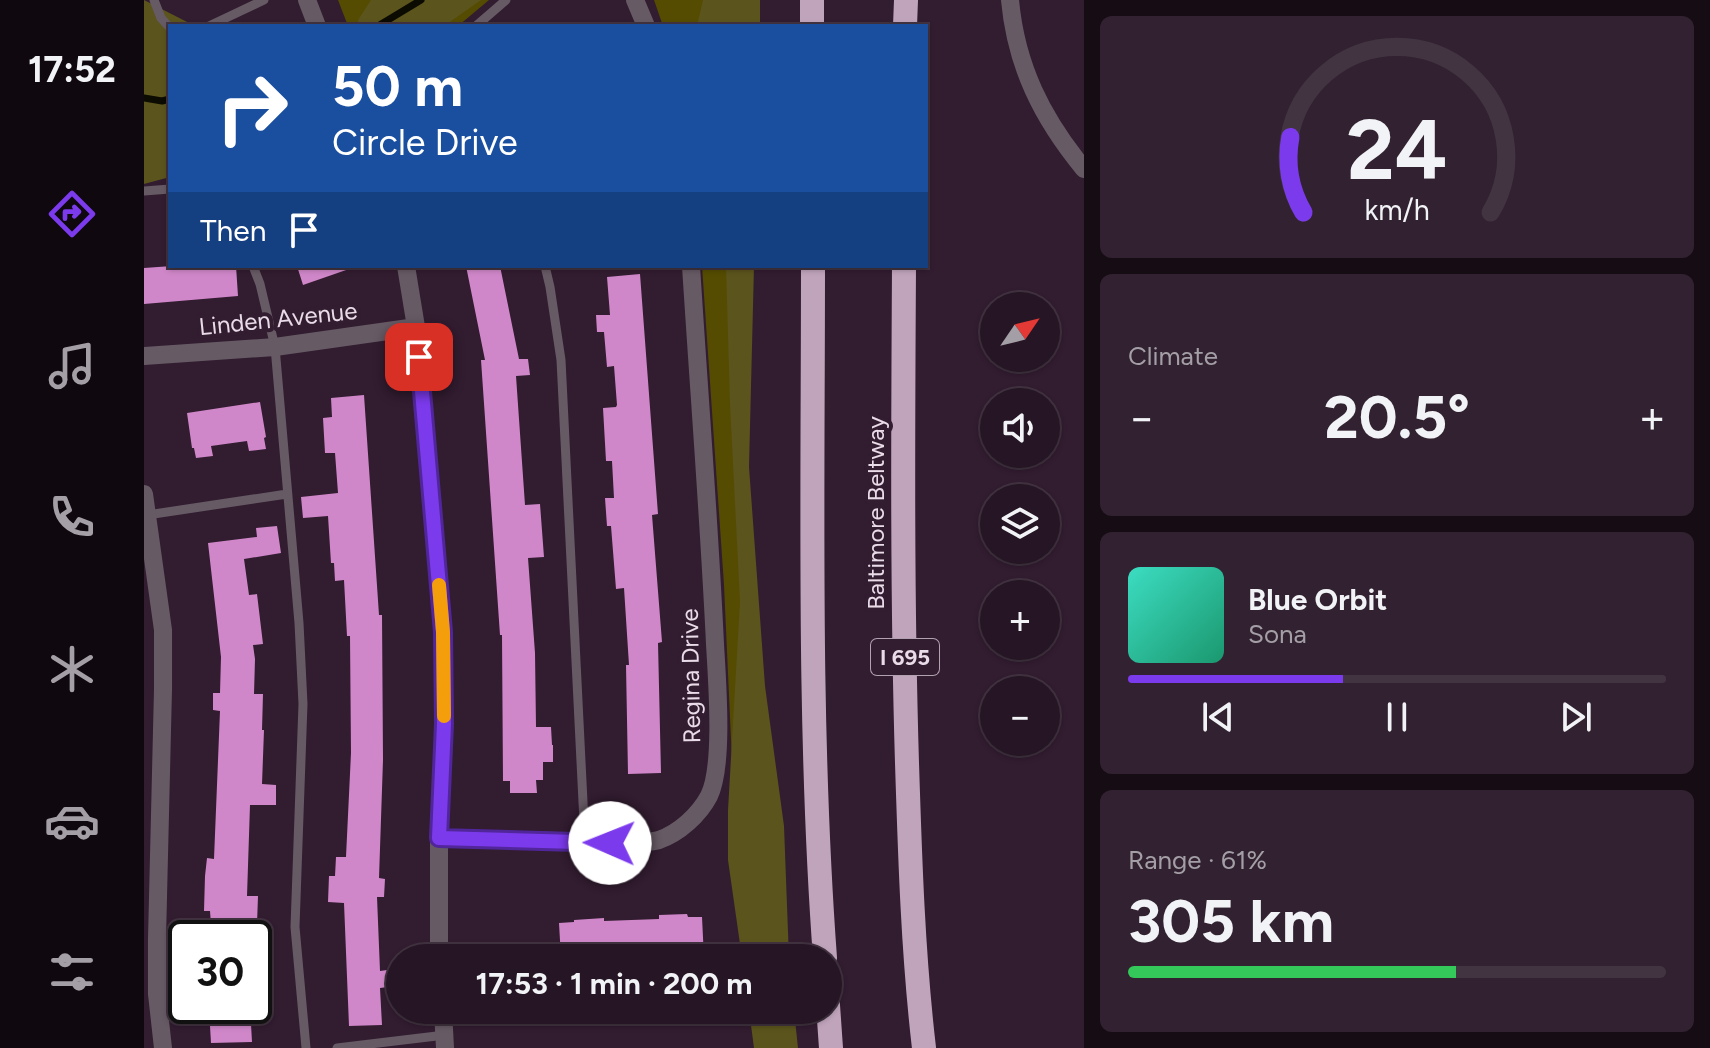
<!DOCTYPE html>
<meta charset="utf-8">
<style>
:root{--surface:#261524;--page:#322231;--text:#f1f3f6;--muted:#a49fa6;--line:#423441;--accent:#7c3aed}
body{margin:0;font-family:Figtree,sans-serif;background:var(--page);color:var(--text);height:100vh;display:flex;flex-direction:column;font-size:30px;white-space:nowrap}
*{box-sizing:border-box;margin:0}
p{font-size:26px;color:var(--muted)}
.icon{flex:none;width:44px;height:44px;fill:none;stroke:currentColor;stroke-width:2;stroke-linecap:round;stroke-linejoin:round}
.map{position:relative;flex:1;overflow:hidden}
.details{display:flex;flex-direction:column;gap:16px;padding:16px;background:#150c14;width:626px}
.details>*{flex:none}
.top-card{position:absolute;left:24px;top:24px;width:760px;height:244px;border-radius:0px;box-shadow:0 2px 6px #0004,0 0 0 2px var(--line);background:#1a4fa0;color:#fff;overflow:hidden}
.needle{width:52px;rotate:55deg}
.buttons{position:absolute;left:836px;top:292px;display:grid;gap:16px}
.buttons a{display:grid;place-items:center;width:80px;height:80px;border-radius:50%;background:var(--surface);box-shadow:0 2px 6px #0004,0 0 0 2px var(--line);font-size:40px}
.speed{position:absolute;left:24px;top:920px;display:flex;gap:16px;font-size:40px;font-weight:700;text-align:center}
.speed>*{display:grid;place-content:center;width:104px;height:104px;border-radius:50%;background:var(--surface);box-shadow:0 2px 6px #0004,0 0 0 2px var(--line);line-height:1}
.speed .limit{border:4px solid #111;border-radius:12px;background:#fff;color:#111}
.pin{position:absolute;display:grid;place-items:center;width:68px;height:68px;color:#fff;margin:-34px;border-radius:16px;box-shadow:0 4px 12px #0006}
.me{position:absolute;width:88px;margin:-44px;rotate:271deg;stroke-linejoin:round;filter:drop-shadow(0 0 6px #0008)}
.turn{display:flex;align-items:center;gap:28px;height:168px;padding:0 32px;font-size:36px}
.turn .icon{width:104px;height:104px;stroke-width:2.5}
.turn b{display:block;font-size:56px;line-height:68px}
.then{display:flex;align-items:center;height:76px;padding:0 32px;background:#0003;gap:16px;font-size:30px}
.big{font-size:60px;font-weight:700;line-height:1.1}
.details .widget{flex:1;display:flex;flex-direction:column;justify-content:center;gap:12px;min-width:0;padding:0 28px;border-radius:12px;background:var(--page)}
.details .dial{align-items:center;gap:0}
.dial svg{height:208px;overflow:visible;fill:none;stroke:var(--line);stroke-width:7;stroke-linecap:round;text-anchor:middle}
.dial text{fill:var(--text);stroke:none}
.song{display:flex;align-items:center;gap:24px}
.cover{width:96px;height:96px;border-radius:12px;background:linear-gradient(135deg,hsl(170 70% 55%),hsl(160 70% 35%))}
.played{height:8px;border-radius:4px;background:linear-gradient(90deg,var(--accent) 40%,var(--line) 40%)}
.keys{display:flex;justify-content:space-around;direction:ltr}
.heat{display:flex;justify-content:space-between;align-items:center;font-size:44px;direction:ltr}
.charge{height:12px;border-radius:6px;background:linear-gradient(90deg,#34c759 61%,var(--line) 0)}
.trip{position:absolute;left:242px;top:944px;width:456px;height:80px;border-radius:40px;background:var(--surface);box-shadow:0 2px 6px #0004,0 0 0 2px var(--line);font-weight:700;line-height:80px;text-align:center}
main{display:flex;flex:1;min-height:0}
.tabs{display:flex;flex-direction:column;width:144px;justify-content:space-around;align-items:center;background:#0f080e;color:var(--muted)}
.tabs .icon{width:56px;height:56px}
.tabs .active{color:var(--accent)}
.tabs b{font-size:36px;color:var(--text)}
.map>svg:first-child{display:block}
.green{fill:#554c01}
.forest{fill:#5b541d}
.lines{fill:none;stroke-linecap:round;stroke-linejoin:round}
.stream{stroke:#0c0b01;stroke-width:7}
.building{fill:#d087c9}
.service{stroke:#665a64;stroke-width:9}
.minor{stroke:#665a64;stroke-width:18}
.motorway{stroke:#c0a4bc;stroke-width:24}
.route-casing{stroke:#51269a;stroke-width:20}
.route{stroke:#7c3aed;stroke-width:14}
.slow{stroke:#f59e0b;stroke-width:14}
.labels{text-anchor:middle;stroke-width:8;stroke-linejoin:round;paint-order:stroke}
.shield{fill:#321c30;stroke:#b2a2b0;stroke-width:2}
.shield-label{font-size:22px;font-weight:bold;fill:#e9dbe7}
.street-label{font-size:24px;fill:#e9dbe7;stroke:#321c30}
</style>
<main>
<nav class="tabs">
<b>17:52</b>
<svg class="icon active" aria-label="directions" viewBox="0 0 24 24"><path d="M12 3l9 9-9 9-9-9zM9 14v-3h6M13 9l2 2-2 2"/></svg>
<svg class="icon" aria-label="music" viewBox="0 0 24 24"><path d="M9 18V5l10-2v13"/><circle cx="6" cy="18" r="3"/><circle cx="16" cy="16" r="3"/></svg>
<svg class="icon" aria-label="phone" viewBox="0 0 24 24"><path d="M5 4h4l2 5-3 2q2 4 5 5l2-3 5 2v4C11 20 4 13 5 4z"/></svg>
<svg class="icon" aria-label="climate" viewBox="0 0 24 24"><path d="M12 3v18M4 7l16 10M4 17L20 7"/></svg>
<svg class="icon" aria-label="car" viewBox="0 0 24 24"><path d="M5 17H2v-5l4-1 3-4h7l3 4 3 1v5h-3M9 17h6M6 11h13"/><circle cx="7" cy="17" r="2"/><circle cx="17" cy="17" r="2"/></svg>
<svg class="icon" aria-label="filters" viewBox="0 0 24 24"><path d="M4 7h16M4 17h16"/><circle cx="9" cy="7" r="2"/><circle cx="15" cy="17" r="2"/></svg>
</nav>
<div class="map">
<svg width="940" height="1048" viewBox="0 0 940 1048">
<rect width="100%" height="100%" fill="#321c30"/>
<path class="green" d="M194 0H345L314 26H204Z
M510 0H594L595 26H519Z
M558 266H597L602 834 588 761 580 585Z"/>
<path class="forest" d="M0 0 51 26H26V177L0 184Z
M227 0H337L300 26H215L214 20Z
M559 0H616V26H553Z
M582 266H610L605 467 621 686 640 826 645 958H598L584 860V810L596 602 586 404Z
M605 1010H650L654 1048H610Z"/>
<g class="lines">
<path class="stream" d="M234 26 277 0
M0 98 18 101 26 99"/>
</g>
<path class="building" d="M28 266H92L94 296 0 304V268Z
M153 266H205V269L159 285Z
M322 266H356L375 359H384L386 375 372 376 381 505 396 504 400 557 384 558 391 653 392 727H407L408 745H409V762H399V780H392L393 793H366V781H359L358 635H356L337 360H341Z
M496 274 514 514 508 515 518 642 514 643 517 773 484 774 482 665H485L480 588 472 589 467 526H463L461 498H470L468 461H462L459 408 472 407 473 405 470 366 463 367 460 332H453L452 315H466L463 277Z
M220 395 235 615H238L239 760 235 878 241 879 240 897H233L236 971 243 970 244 987 236 988 238 1025 205 1026 200 903 184 902 185 876H191L192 857H202L207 753 206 636H203L200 580 191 581 190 563H187L184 516 159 518 157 497 194 493 191 453H181L179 418 188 417 187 398Z
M116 402 122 437 120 438 122 449 105 451 103 441 67 446 69 456 52 458 50 448H48L43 413Z
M133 526 137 553 100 559 105 595 113 594 119 644 109 645 111 659 110 694H119L118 730H120L118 784 132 785V805H106L103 896H114L113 924H111L112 938H68L66 911H60L61 876 63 858 70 859 76 711 69 710V693H76L77 657 64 543 113 537 112 528Z
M543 914 544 917H558L560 958H417L415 923 430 922V920L460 918V921L515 919V915Z
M72 1006H106L108 1042 67 1043 66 1026H73Z"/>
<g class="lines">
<path class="service" d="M10 0 17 18 26 28
M65 26 120 0
M332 26 362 0
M0 191 26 189
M109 266 116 284 131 347 155 623 159 704 151 927 162 1048
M401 266 406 287 417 360 441 842
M3 515 143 494
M193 1048 301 1035"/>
<path class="minor" d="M163 0 173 26
M491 0 502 26
M866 0C872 66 898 118 940 169
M262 266 272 327 299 632 300 724 295 838V958
M0 356 131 347 272 327
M0 494 19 630V689L13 939V994L19 1048
M295 838 491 843C499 842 508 842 515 840 535 833 555 815 565 796 580 766 573 680 571 644 565 518 555 392 547 266
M299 1010 301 1048"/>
<path class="motorway" d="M668 0V26
M761 26 762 0
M669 266C669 496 664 728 681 958
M760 266C759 432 758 598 763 763 766 858 769 954 780 1048
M684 1005 687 1048"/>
</g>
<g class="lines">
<g class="route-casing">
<path id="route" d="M275 357 299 632 300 724 295 838 466 843"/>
</g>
<use href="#route" class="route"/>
<path class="slow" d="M295 585 299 632 300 716"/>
</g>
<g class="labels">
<rect class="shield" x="727" y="639" width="68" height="36" rx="6"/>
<g class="shield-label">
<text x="761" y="665">I 695</text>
</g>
<g class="street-label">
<text transform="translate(134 319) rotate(-6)" y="8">Linden Avenue</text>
<text transform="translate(732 513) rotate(-90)" y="8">Baltimore Beltway</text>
<text transform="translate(547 676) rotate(-91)" y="8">Regina Drive</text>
</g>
</g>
</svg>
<div class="buttons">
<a><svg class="needle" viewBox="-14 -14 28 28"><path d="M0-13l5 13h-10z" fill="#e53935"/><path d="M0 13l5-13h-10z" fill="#a49fa6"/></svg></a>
<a><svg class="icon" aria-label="sound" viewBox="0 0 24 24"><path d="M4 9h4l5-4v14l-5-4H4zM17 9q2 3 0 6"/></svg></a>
<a><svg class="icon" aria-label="layers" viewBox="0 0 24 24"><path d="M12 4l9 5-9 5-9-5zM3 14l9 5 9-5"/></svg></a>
<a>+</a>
<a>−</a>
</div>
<div class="speed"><div class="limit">30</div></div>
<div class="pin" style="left:275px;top:357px;background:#d93025"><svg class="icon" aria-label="arrive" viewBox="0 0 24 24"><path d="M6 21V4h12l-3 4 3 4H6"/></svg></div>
<svg class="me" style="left:466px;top:843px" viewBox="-20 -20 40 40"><circle r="19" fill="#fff"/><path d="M0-13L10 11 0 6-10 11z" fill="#7c3aed"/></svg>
<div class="trip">17:53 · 1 min · 200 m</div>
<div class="top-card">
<div class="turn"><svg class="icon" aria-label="right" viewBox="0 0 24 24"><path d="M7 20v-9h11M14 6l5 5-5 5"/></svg><div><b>50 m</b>Circle Drive</div></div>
<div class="then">Then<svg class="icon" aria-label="arrive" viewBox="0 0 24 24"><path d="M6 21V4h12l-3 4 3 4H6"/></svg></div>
</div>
</div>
<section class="details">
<div class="widget dial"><svg viewBox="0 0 100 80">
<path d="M14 69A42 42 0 1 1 86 69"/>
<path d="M14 69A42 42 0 0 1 9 40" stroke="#7c3aed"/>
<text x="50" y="56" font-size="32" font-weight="700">24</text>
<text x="50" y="72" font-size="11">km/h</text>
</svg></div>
<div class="widget"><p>Climate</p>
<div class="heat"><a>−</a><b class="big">20.5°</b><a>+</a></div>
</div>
<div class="widget">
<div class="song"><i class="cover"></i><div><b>Blue Orbit</b><p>Sona</p></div></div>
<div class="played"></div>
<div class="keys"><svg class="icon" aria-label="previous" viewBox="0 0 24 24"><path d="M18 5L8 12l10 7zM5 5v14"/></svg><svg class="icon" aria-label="pause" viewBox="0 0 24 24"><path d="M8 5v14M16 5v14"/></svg><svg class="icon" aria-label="next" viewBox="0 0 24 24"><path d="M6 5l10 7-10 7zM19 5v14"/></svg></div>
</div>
<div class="widget"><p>Range · 61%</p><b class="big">305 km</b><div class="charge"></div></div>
</section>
</main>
